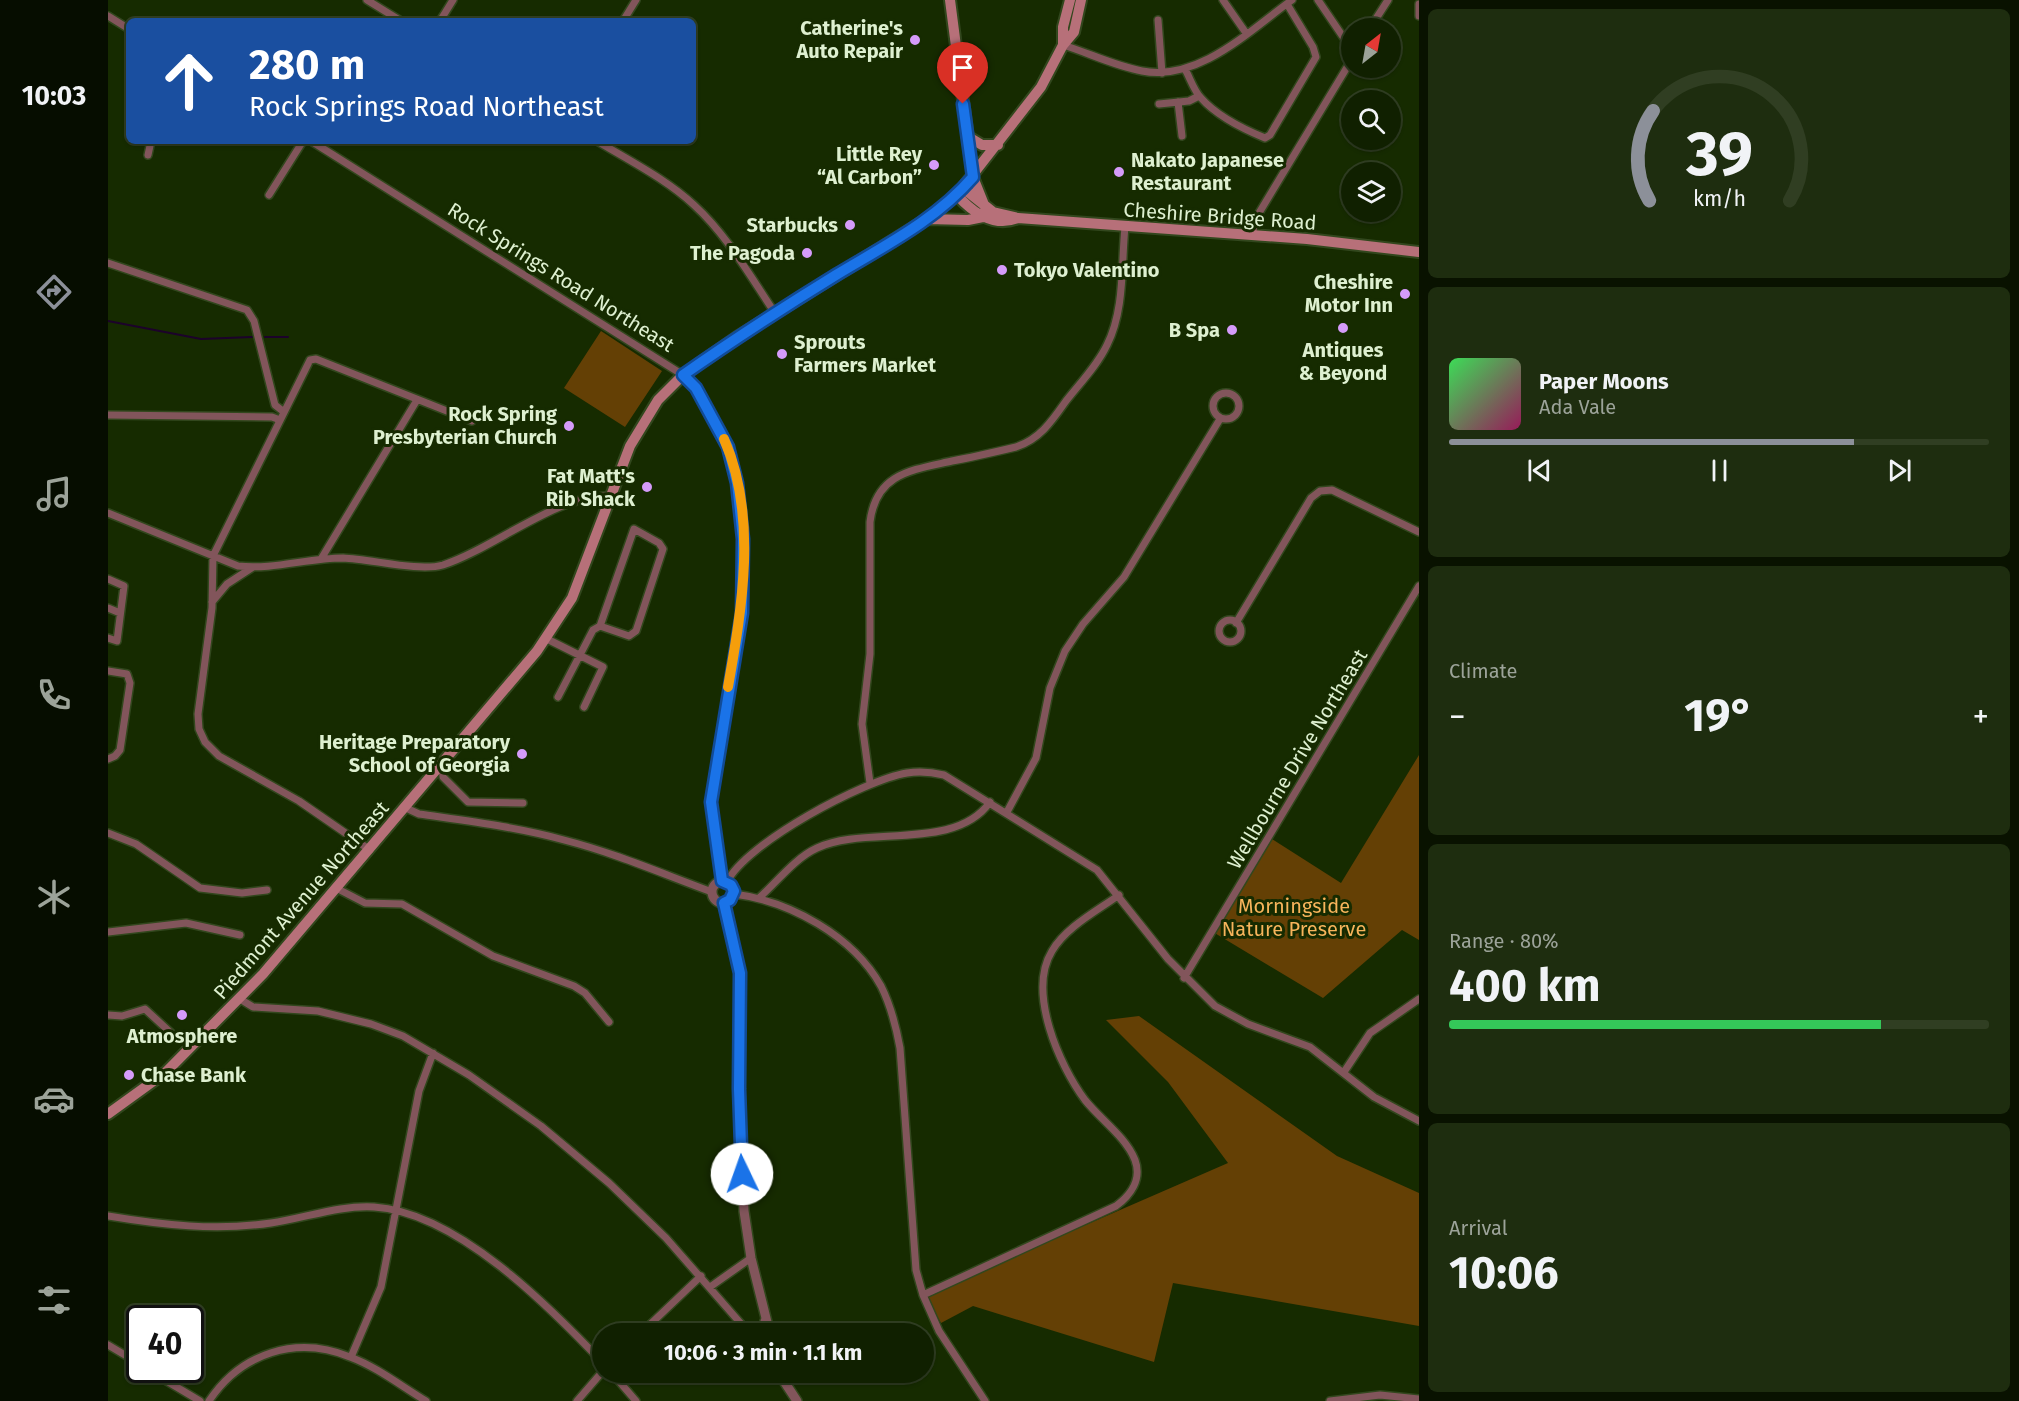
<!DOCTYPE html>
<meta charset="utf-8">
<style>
:root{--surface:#102000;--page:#1e2d0f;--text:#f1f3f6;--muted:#9ca399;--line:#303e22;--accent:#8c9099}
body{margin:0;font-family:"Fira Sans",sans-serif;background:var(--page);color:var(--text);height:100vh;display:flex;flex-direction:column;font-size:22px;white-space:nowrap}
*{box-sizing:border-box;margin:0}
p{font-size:20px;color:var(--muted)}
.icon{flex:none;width:33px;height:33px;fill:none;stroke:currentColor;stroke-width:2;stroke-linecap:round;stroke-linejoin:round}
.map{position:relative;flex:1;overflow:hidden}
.drawer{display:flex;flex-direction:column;gap:9px;padding:9px;background:#091200;width:600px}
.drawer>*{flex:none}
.hud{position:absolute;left:18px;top:18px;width:570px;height:126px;border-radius:9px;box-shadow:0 2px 4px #0004,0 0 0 2px var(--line);background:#1a4fa0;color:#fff;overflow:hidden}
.needle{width:39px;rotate:31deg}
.tools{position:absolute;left:1233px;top:18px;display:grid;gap:12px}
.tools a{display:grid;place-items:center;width:60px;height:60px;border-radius:50%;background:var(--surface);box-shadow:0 2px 4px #0004,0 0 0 2px var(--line);font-size:30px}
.speed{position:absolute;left:18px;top:1305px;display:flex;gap:12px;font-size:30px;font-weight:700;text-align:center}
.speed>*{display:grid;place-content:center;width:78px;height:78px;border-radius:50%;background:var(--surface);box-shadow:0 2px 4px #0004,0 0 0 2px var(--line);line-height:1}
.speed .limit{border:3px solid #111;border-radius:9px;background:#fff;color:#111}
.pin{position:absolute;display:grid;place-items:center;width:51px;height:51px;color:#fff;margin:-62px -26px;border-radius:50% 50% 50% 0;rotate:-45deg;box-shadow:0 0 6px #0007}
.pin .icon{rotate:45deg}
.me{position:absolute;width:66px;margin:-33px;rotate:357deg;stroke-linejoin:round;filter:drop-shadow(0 0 4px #0008)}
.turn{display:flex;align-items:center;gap:21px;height:126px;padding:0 24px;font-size:27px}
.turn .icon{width:78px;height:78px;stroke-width:2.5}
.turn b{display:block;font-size:42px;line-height:51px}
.big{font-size:45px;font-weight:700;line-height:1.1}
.drawer .widget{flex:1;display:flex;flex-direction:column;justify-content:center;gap:9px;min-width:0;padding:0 21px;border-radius:9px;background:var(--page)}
.drawer .dial{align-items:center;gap:0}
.dial svg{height:156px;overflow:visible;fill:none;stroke:var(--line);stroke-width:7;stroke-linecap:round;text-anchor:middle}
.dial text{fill:var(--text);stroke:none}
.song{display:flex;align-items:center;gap:18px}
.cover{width:72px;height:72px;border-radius:9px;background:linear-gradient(135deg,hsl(130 70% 55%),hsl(330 70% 35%))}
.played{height:6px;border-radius:3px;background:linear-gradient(90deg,var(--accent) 75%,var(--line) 75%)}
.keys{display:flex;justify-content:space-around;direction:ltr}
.heat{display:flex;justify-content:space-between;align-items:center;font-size:33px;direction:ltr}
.charge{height:9px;border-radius:4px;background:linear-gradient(90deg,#34c759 80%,var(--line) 0)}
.trip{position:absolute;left:484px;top:1323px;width:342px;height:60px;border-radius:30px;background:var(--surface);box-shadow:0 2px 4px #0004,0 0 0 2px var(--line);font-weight:700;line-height:60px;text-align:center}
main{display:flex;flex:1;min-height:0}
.tabs{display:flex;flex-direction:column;width:108px;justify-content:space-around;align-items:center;background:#060d00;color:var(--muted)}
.tabs .icon{width:42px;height:42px}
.tabs .selected{color:var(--accent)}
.tabs b{font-size:27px;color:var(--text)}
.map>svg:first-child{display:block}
.green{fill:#644005}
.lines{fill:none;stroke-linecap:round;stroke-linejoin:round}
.stream{stroke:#1c022a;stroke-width:2}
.minor-casing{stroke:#32471d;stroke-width:10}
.tertiary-casing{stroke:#32471d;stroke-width:12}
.secondary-casing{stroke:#32471d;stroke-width:14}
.minor{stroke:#82555b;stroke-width:7}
.tertiary{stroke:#82555b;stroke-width:9}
.secondary{stroke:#b77079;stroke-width:10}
.route-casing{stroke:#114b97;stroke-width:15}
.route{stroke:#1a73e8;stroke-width:10}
.slow{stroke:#f59e0b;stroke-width:10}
.poi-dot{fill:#d59bfa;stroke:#162b00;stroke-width:2}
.labels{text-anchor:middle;stroke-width:6;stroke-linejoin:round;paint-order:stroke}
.poi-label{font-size:20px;font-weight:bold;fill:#def0d0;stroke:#162b00;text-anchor:end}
.street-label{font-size:20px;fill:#def0d0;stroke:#162b00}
.park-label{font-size:20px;fill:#f7b45b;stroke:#162b00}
</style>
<main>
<nav class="tabs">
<b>10:03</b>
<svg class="icon selected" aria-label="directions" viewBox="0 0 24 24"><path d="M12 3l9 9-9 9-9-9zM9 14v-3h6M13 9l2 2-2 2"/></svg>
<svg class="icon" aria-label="music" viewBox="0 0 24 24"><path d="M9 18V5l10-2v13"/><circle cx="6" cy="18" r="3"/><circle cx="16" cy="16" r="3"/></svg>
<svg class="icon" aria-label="phone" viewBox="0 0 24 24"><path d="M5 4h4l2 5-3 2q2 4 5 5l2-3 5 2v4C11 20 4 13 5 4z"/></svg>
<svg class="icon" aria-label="climate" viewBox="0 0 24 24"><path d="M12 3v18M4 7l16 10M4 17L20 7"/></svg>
<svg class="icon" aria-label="car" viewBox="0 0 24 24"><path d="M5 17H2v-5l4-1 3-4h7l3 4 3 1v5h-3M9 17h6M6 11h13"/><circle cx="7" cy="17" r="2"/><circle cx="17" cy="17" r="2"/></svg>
<svg class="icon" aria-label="filters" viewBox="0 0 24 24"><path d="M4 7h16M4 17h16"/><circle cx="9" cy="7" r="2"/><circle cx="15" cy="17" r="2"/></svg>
</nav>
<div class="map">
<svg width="1311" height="1401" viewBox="0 0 1311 1401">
<rect width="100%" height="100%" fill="#162b00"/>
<path class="green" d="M493 331 554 371 517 427 456 388Z
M1311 755V940L1294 930 1215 998 1105 932 1161 837 1233 883Z
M1031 1016 1229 1156 1311 1193V1326L1065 1283 1046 1362 865 1306 833 1323 817 1295 1120 1163 1060 1082 998 1020Z"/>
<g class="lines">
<path class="stream" d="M0 321 93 339 144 337
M157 337H180"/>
<g class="minor-casing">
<path id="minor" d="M259 0 293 21
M1115 0 1138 33
M1210 0 1244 50
M1311 4V16
M0 16 21 29
M1050 20 1054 73
M332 21 345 0
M515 21 528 0
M1262 28 1280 0
M955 45C981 53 1007 66 1034 71 1091 82 1142 30 1184 0
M1077 69C1082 78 1086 91 1093 98 1109 116 1135 129 1157 138L1162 135 1208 57 1205 47 1179 4
M1070 102 1074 136
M1051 104 1081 101 1091 96
M203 141 575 375
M489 141C522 161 558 179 586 205 619 235 642 276 667 313
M40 155 43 141
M161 195 195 141
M1144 235 1148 218 1244 59
M0 263 139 310 146 321 167 405 176 412
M1105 406a13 13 0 1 1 26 0a13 13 0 1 1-26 0Z
M0 415 164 417 172 420
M0 513 130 566C165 570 200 558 235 558 263 559 311 572 335 565 385 549 451 493 502 496
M526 529 551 543 555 549 528 631 521 636 492 626Z
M213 559 309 400
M0 579 16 586 9 641 0 638
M104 602 119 584 145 567
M0 608 12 613
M1111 631a11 11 0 1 1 22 0a11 11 0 1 1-22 0Z
M1128 623 1203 498 1212 491 1224 490 1311 532
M439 639 495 667 476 707
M0 671 19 674 22 683 12 750 7 756 0 759
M450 697 485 630 492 626
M334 765 335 777 360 802 415 803
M762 783 754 724 762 654V522C768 473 804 470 844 461 866 457 887 452 908 447 932 439 944 421 958 401 972 383 989 366 999 345 1017 309 1013 266 1017 227
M298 808 311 814C359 821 409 827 456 840 507 853 555 874 604 892
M899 812 928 758 942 688 957 651 975 624 1016 577 1112 419
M0 833 28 844 92 888 134 893 159 890
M262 850 191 801 111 756 97 742 91 729 90 714 104 608 105 556 202 360 208 359 364 421
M619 882C638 843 756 780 799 773 812 771 823 772 836 775L989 870 1060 959 1107 1006 1140 1024 1202 1047 1266 1097 1311 1121
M230 889 257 903 294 904 385 956 466 986 477 993 501 1022
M626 894C682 901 745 936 773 986 783 1006 788 1026 792 1048L808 1270 815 1295 831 1331 877 1401
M651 898C669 882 687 858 709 848 757 825 847 852 882 802
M0 932 78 923 132 935
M1076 978 1311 586
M132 999 145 1007 210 1011 263 1024 295 1036 361 1075 433 1126 501 1183 558 1238 642 1334
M0 1015 14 1016 37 1009 63 1033
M1236 1072 1262 1033 1311 999
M0 1216C54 1225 108 1231 163 1223 198 1218 231 1205 266 1207 348 1212 441 1306 495 1363
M602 1287 643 1258
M815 1295 1008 1206C1023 1195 1034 1179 1027 1160 1018 1137 992 1119 977 1100 951 1065 919 992 944 951 958 927 989 911 1011 895
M532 1334 593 1276
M650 1334 656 1330V1321
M0 1345 32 1364
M243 1357 273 1287 311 1091 325 1053
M40 1370 92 1401
M503 1372 528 1401
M101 1401C133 1353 188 1335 242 1357 269 1367 293 1386 318 1401
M469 1401 495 1371
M1222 1401 1272 1395 1311 1399"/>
</g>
<g class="tertiary-casing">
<path id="tertiary" d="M575 375 589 388 620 447 629 483 635 539 634 613 603 802 614 881
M604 892a11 11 0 1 1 22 0a11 11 0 1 1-22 0Z
M616 903 632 973 631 1089 636 1211 643 1258 662 1334
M670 1372 689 1401"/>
</g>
<g class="secondary-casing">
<path id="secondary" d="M842 0 865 177 877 207
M955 45V27L962 0
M859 136 874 145H890
M855 188 885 212 910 218 1199 239 1311 252
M849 195C864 212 886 228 910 218
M819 219 860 220 875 217
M0 1114 58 1072 155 974 429 651 464 598 522 446 550 400 575 375 629 337 819 219 849 195 933 87 955 45 966 32 973 0"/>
</g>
<use href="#minor" class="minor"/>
<use href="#tertiary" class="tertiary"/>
<use href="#secondary" class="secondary"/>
</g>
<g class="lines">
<g class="route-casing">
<path id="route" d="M634 1174 631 1089 632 973 616 903 622 900 626 891 623 885 614 881 603 802 634 613 635 539 629 483 620 447 588 388 575 375C625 340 676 307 728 275 776 246 828 220 865 177L855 104"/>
</g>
<use href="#route" class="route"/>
<path class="slow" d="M616 439C650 516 634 608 620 687"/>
</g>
<g class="poi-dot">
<circle cx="807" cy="40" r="6"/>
<circle cx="826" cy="165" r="6"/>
<circle cx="1011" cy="172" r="6"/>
<circle cx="742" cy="225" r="6"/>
<circle cx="699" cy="253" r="6"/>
<circle cx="894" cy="270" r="6"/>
<circle cx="1297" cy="294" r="6"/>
<circle cx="1235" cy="328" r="6"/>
<circle cx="1124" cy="330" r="6"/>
<circle cx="674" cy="354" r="6"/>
<circle cx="461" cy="426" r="6"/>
<circle cx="539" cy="487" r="6"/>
<circle cx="414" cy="754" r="6"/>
<circle cx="74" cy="1015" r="6"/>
<circle cx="21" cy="1075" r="6"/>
</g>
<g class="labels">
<g class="poi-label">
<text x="795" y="35">Catherine's<tspan x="795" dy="23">Auto Repair</tspan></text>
<text x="814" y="161">Little Rey<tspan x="814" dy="23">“Al Carbon”</tspan></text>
<text x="1023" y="167" text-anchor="start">Nakato Japanese<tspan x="1023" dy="23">Restaurant</tspan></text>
<text x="730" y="232">Starbucks</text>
<text x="687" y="260">The Pagoda</text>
<text x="906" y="277" text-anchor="start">Tokyo Valentino</text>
<text x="1285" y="289">Cheshire<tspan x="1285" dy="23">Motor Inn</tspan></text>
<text x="1112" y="337">B Spa</text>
<text x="686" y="349" text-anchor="start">Sprouts<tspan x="686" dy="23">Farmers Market</tspan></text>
<text x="1235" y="357" text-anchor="middle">Antiques<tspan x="1235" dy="23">&amp; Beyond</tspan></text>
<text x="449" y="421">Rock Spring<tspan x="449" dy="23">Presbyterian Church</tspan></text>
<text x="527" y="483">Fat Matt's<tspan x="527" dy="23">Rib Shack</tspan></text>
<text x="402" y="749">Heritage Preparatory<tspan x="402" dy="23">School of Georgia</tspan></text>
<text x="74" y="1043" text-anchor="middle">Atmosphere</text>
<text x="33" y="1082" text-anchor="start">Chase Bank</text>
</g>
<g class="street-label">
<text transform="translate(1112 216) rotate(4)" y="7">Cheshire Bridge Road</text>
<text transform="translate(453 277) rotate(32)" y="7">Rock Springs Road Northeast</text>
<text transform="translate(1189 759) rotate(-59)" y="7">Wellbourne Drive Northeast</text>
<text transform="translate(193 900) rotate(-49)" y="7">Piedmont Avenue Northeast</text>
</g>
<g class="park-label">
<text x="1186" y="913">Morningside<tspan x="1186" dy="23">Nature Preserve</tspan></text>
</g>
</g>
</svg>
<div class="tools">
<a><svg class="needle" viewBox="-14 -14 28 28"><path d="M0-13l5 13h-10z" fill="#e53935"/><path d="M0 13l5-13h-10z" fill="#9ca399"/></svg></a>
<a><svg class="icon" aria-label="search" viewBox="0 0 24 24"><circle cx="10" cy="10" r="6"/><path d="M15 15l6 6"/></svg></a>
<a><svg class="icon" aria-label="layers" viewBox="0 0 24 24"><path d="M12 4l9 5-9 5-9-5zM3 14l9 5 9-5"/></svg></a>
</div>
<div class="speed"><div class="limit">40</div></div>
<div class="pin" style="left:855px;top:104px;background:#d93025"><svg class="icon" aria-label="arrive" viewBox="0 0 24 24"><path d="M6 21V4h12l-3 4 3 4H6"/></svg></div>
<svg class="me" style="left:634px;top:1174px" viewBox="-20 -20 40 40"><circle r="19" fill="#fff"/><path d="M0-13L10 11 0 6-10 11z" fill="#1a73e8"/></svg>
<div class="trip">10:06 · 3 min · 1.1 km</div>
<div class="hud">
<div class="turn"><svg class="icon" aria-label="ahead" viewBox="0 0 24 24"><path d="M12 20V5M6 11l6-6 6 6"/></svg><div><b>280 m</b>Rock Springs Road Northeast</div></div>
</div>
</div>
<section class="drawer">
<div class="widget dial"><svg viewBox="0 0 100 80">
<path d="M14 69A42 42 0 1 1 86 69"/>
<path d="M14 69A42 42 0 0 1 16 23" stroke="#8c9099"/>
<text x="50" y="56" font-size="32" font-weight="700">39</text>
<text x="50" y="72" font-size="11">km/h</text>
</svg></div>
<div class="widget">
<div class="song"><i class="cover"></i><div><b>Paper Moons</b><p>Ada Vale</p></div></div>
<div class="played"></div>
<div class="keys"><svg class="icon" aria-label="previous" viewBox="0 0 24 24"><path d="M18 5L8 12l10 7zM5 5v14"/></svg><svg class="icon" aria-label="pause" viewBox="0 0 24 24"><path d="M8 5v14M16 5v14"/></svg><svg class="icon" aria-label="next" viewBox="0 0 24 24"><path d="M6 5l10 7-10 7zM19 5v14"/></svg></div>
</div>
<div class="widget"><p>Climate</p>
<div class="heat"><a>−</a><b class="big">19°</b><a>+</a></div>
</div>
<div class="widget"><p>Range · 80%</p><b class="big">400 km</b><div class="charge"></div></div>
<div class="widget"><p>Arrival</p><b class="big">10:06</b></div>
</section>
</main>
